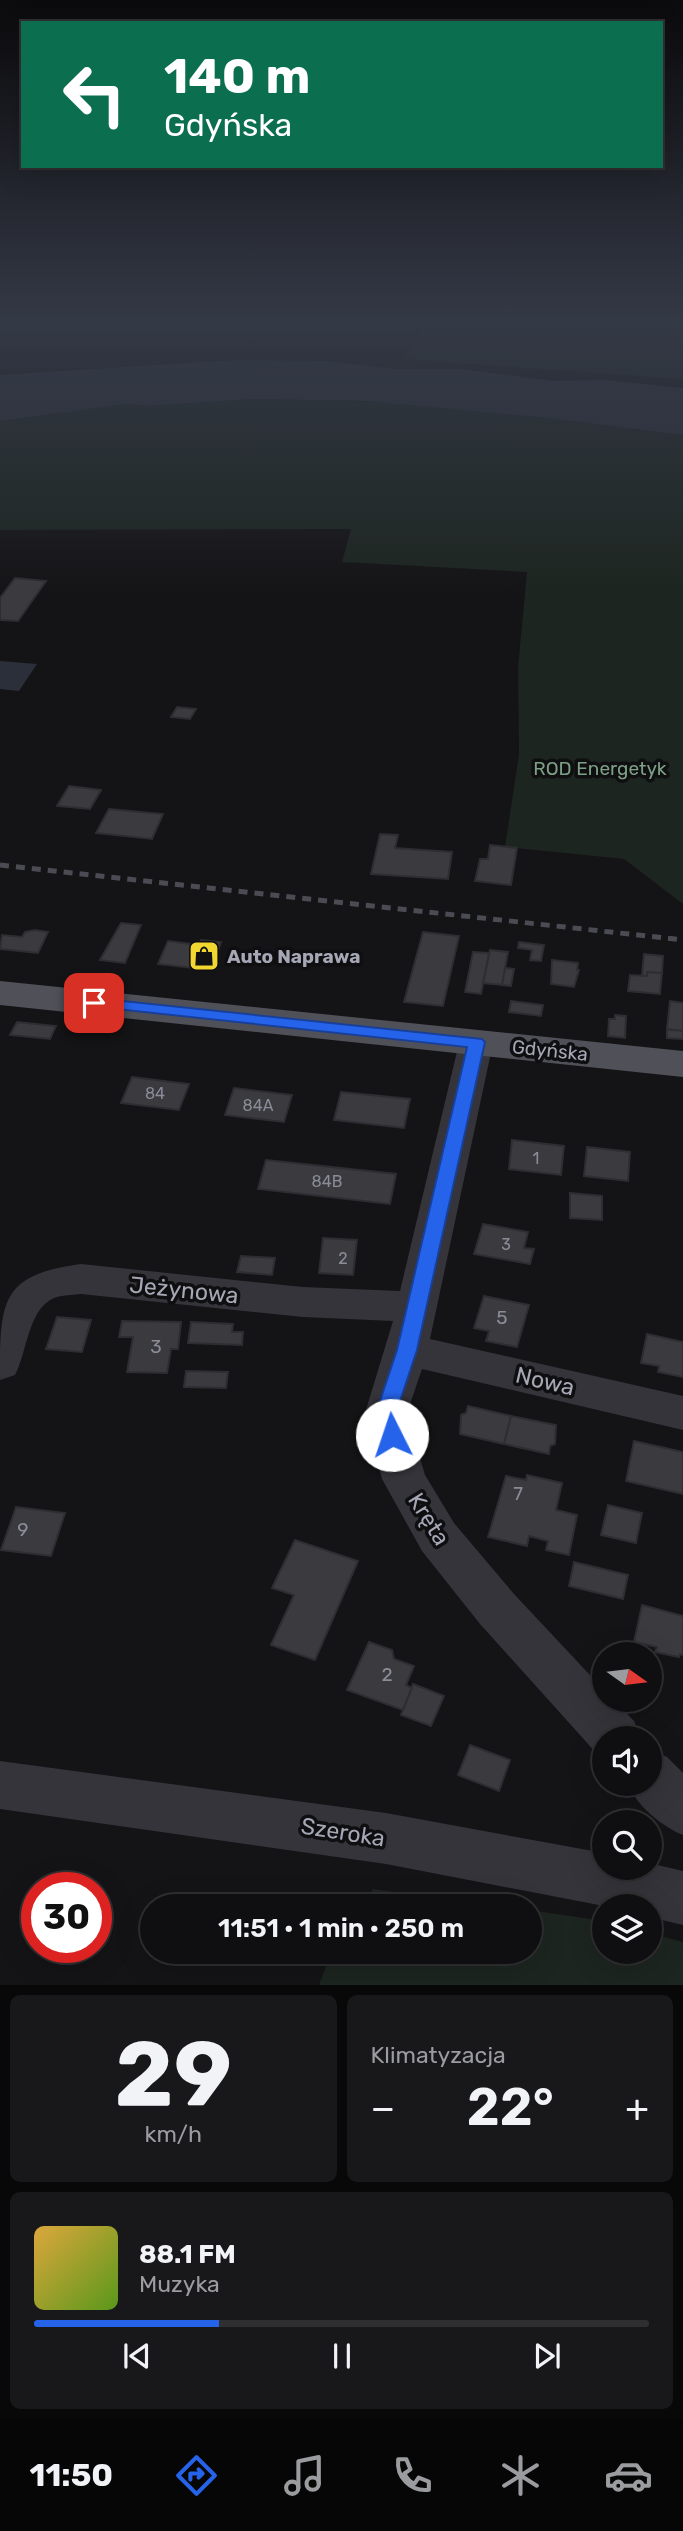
<!DOCTYPE html>
<html lang="pl">
<meta charset="utf-8">
<style>
:root{--surface:#0f0e10;--page:#181719;--text:#f1f3f6;--muted:#9b9c9f;--line:#2f2e30;--accent:#2563eb}
body{margin:0;font-family:Rubik,sans-serif;background:var(--page);color:var(--text);height:100vh;display:flex;flex-direction:column;font-size:26px;white-space:nowrap}
*{box-sizing:border-box;margin:0}
p{font-size:23px;color:var(--muted)}
.icon{flex:none;width:38px;height:38px;fill:none;stroke:currentColor;stroke-width:2;stroke-linecap:round;stroke-linejoin:round}
.map{position:relative;height:1985px;overflow:hidden}
.details{display:flex;flex-direction:column;gap:10px;padding:10px;background:#080809;flex:1}
.details>*{flex:none}
.banner{position:absolute;left:21px;top:21px;width:642px;height:147px;border-radius:0px;box-shadow:0 7px 28px #0002,0 0 0 2px var(--line);background:#0b6e4f;color:#fff;overflow:hidden}
.needle{width:46px;rotate:104deg}
.fabs{position:absolute;left:592px;top:1642px;display:grid;gap:14px}
.fabs a{display:grid;place-items:center;width:70px;height:70px;border-radius:50%;background:var(--surface);box-shadow:0 7px 28px #0002,0 0 0 2px var(--line);font-size:35px}
.speed{position:absolute;left:21px;top:1872px;display:flex;gap:14px;font-size:35px;font-weight:700;text-align:center}
.speed>*{display:grid;place-content:center;width:91px;height:91px;border-radius:50%;background:var(--surface);box-shadow:0 7px 28px #0002,0 0 0 2px var(--line);line-height:1}
.speed .limit{border:10px solid #d22;background:#fff;color:#111}
.pin{position:absolute;display:grid;place-items:center;width:60px;height:60px;color:#fff;margin:-30px;border-radius:14px;box-shadow:0 4px 10px #0006}
.me{position:absolute;width:77px;margin:-38px;rotate:356deg;stroke-linejoin:round;filter:drop-shadow(0 0 5px #0008)}
.turn{display:flex;align-items:center;gap:24px;height:147px;padding:0 28px;font-size:32px}
.turn .icon{width:91px;height:91px;stroke-width:2.5}
.turn b{display:block;font-size:49px;line-height:60px}
.big{font-size:52px;font-weight:600;line-height:1.1}
.details .card{flex:1;display:flex;flex-direction:column;justify-content:center;gap:10px;min-width:0;padding:0 24px;border-radius:10px;background:var(--page)}
.details .dial{align-items:center;gap:0}
.dial b{font-size:91px;line-height:1}
.song{display:flex;align-items:center;gap:21px}
.cover{width:84px;height:84px;border-radius:10px;background:linear-gradient(135deg,hsl(40 70% 55%),hsl(90 70% 35%))}
.played{height:7px;border-radius:4px;background:linear-gradient(90deg,var(--accent) 30%,var(--line) 30%)}
.keys{display:flex;justify-content:space-around;direction:ltr}
.heat{display:flex;justify-content:space-between;align-items:center;font-size:38px;direction:ltr}
.details .tiles{flex:1;display:grid;gap:10px;grid-template-columns:1fr 1fr}
.card:last-child{grid-column:span 2}
.trip{position:absolute;left:140px;top:1894px;width:402px;height:70px;border-radius:35px;background:var(--surface);box-shadow:0 7px 28px #0002,0 0 0 2px var(--line);font-weight:600;line-height:70px;text-align:center}
.menu{display:flex;height:112px;justify-content:space-around;align-items:center;background:#060606;color:var(--muted)}
.menu .icon{width:49px;height:49px}
.menu .active{color:var(--accent)}
.menu b{font-size:32px;color:var(--text)}
.map>svg:first-child{display:block}
.green{fill:#1d2520}
.water{fill:#2a2f39}
.building{fill:#3b3b3f;stroke:#2e2d31;stroke-width:2}
.lines{fill:none;stroke-linecap:round;stroke-linejoin:round}
.minor{fill:#34343a;fill-rule:evenodd}
.major{fill:#505059;fill-rule:evenodd}
.rail{stroke:#4b4c53;stroke-width:5;stroke-dasharray:9 7;stroke-linecap:butt}
.route{fill:#2563eb;stroke:#184099;stroke-width:2}
.labels{text-anchor:middle;stroke-width:7;stroke-linejoin:round;paint-order:stroke}
.number-label{font-size:16px;fill:#8a8c98}
.park-label{font-size:19px;fill:#7ca085;stroke:#0f0e10}
.poi-label{font-size:19px;font-weight:bold;fill:#a5a7b5;stroke:#0f0e10;text-anchor:start}
.street-label{font-size:19px;fill:#a5a7b5;stroke:#0f0e10}
.near-number-label{font-size:19px;fill:#8a8c98}
.near-street-label{font-size:23px;fill:#a5a7b5;stroke:#0f0e10}
</style>
<div class="map">
<svg width="683" height="1985" viewBox="0 0 683 1985">
<rect width="100%" height="100%" fill="#141315"/>
<path class="green" d="M427 321 683 333V379L403 359Z
M254 399 387 402 549 418 683 435V904L624 859 505 847 519 754 518 667 527 572 342 562 351 529 0 530V421L126 404 145 406Z
M373 1889 497 1906H362Z
M530 1910 604 1921V1951H649V1933L683 1942V1985H319L332 1951H530Z"/>
<path class="water" d="M237 360 325 361 396 369H461L553 381 604 380 683 388V435L549 418 367 401 254 399 145 406 126 404 0 421V375Z
M0 661 37 664 19 691 0 689Z"/>
<path class="building" d="M15 578 46 581 18 621 0 620V598Z
M177 707 196 709 190 719 171 717Z
M69 786 101 790 90 809 57 806Z
M109 809 163 814 152 839 96 833Z
M380 834 398 835 395 848 452 852 448 879 371 874Z
M490 845 517 848 511 885 475 881 480 859H488Z
M121 923 141 925 125 963 100 960Z
M35 930 48 932 38 953 0 949 2 935 22 937 25 932Z
M423 932 459 936 443 1006 404 1002Z
M201 940 221 942 211 970 158 964 168 941 199 945Z
M519 942 544 945 541 961 530 960 532 950 518 948Z
M490 950 508 952 502 985 483 983Z
M473 952 489 953 481 994 465 992Z
M644 954 663 956 662 973 647 972V976H642Z
M552 960 578 963 577 970H579L574 987 551 984Z
M505 968 514 969 511 986 502 985Z
M647 972 662 973 660 994 628 991 630 975 647 976Z
M511 1001 543 1005 541 1016 509 1012Z
M670 1001 683 1003V1031L667 1029Z
M615 1015 626 1016 625 1038 608 1036 609 1019H615Z
M17 1022 56 1026 50 1039 10 1035Z
M667 1029 683 1031V1039L667 1038Z
M132 1077 189 1084 179 1110 121 1103Z
M234 1088 292 1095 284 1122 225 1115Z
M341 1092 410 1099 404 1128 334 1120Z
M512 1140 564 1146 561 1175 509 1169Z
M587 1147 630 1152 628 1181 584 1176Z
M266 1160 396 1174 390 1204 258 1189Z
M570 1193 602 1196V1220L570 1218Z
M483 1224 528 1232 524 1248 534 1249 530 1264 474 1254Z
M323 1238 357 1240 353 1275 319 1273Z
M241 1256 275 1258 272 1275 237 1272Z
M484 1296 529 1305 517 1347 486 1341 489 1331 474 1328Z
M57 1317 91 1320 82 1352 46 1349Z
M122 1321 181 1322 178 1349H171L167 1373 127 1372 133 1337H119Z
M191 1322 233 1324 232 1332H243L242 1345 188 1343Z
M647 1334 683 1342V1377L658 1372 659 1366 641 1363Z
M186 1371 228 1372 226 1388 184 1387Z
M468 1406 511 1416 504 1444 460 1434 461 1415 466 1413Z
M511 1416 556 1425 555 1444 550 1446 549 1454 504 1444Z
M634 1441 683 1452V1494L626 1481Z
M527 1475 562 1483 556 1510 577 1515 569 1555 546 1550 548 1541 529 1536 527 1546 488 1537 506 1476 526 1480Z
M608 1505 642 1513 636 1543 601 1535Z
M16 1507 65 1513 51 1556 1 1550Z
M295 1540 358 1561 315 1660 271 1645 294 1595 272 1588Z
M574 1562 628 1575 623 1599 569 1586Z
M642 1605 683 1616V1655L680 1654 679 1657 655 1652 657 1647 634 1642Z
M369 1642 392 1650 394 1659 414 1666 406 1685 412 1688 403 1710 347 1690Z
M413 1684 444 1696 431 1726 401 1715Z
M470 1745 510 1760 499 1791 458 1775Z"/>
<g class="lines">
<path class="minor" d="M476 1032 488 1035 493 1043 430 1339 683 1396V1430L422 1369 407 1413 425 1475 454 1523 514 1594 604 1690V1699H613L634 1721 641 1738H604V1757L598 1755 480 1624 422 1551 382 1479 365 1413 393 1321 303 1317 81 1294C72 1295 62 1295 54 1298 28 1309 27 1353 15 1375L0 1380C0 1301 0 1275 81 1264L303 1287 400 1291 459 1043 464 1035Z
M649 1750 667 1757 683 1773V1835C661 1826 637 1806 627 1783H649Z
M0 1761 386 1813 604 1853V1867H649V1863L683 1871V1925L649 1917V1906H604L386 1864 0 1809Z"/>
<path class="major" d="M0 981 683 1051V1077L0 1005Z"/>
<path class="rail" d="M0 865 683 940"/>
</g>
<linearGradient id="sky" x2="0" y2="1"><stop stop-color="#0b0a0c"/><stop offset="0.54" stop-color="#343946"/><stop offset="1" stop-color="#343946" stop-opacity="0"/></linearGradient>
<rect width="683" height="597" fill="url(#sky)"/>
<path class="route" d="M94 998 482 1039 485 1042 417 1350 396 1413 402 1435 399 1441 392 1444 385 1441 376 1413 397 1350 467 1047 89 1006 86 1003 89 999Z"/>
<defs>
<g id="shop-square" transform="scale(1.575)"><rect x="-9" y="-9" width="18" height="18" rx="4" fill="#f1d72f" stroke="#0f0e10"/><path d="M-5-2.5h2.3a2.7 3.5 0 0 1 5.4 0H5L5.5 6h-11ZM-1.5-2.5h3a1.5 2.3 0 0 0-3 0Z" fill="#111"/></g>
</defs>
<g fill-rule="evenodd">
<use href="#shop-square" x="204" y="956"/>
</g>
<g class="labels">
<g class="number-label">
<text x="155" y="1099">84</text>
<text x="258" y="1111">84A</text>
<text x="536" y="1164">1</text>
<text x="327" y="1187">84B</text>
<text x="506" y="1250">3</text>
<text x="343" y="1264">2</text>
</g>
<g class="park-label">
<text x="600" y="775">ROD Energetyk</text>
</g>
<g class="poi-label">
<text x="227" y="963">Auto Naprawa</text>
</g>
<g class="street-label">
<text transform="translate(550 1050) rotate(6)" y="7">Gdyńska</text>
</g>
<g class="near-number-label">
<text x="502" y="1324">5</text>
<text x="156" y="1353">3</text>
<text x="518" y="1500">7</text>
<text x="23" y="1536">9</text>
<text x="387" y="1681">2</text>
</g>
<g class="near-street-label">
<text transform="translate(184 1290) rotate(6)" y="8">Jeżynowa</text>
<text transform="translate(545 1381) rotate(13)" y="8">Nowa</text>
<text transform="translate(429 1519) rotate(58)" y="8">Kręta</text>
<text transform="translate(343 1832) rotate(9)" y="8">Szeroka</text>
</g>
</g>
</svg>
<div class="fabs">
<a><svg class="needle" viewBox="-14 -14 28 28"><path d="M0-13l5 13h-10z" fill="#e53935"/><path d="M0 13l5-13h-10z" fill="#9b9c9f"/></svg></a>
<a><svg class="icon" aria-label="sound" viewBox="0 0 24 24"><path d="M4 9h4l5-4v14l-5-4H4zM17 9q2 3 0 6"/></svg></a>
<a><svg class="icon" aria-label="search" viewBox="0 0 24 24"><circle cx="10" cy="10" r="6"/><path d="M15 15l6 6"/></svg></a>
<a><svg class="icon" aria-label="layers" viewBox="0 0 24 24"><path d="M12 4l9 5-9 5-9-5zM3 14l9 5 9-5"/></svg></a>
</div>
<div class="speed"><div class="limit">30</div></div>
<div class="pin" style="left:94px;top:1003px;background:#d93025"><svg class="icon" aria-label="arrive" viewBox="0 0 24 24"><path d="M6 21V4h12l-3 4 3 4H6"/></svg></div>
<svg class="me" style="left:392px;top:1435px" viewBox="-20 -20 40 40"><circle r="19" fill="#fff"/><path d="M0-13L10 11 0 6-10 11z" fill="#2563eb"/></svg>
<div class="trip">11:51 · 1 min · 250 m</div>
<div class="banner">
<div class="turn"><svg class="icon" aria-label="left" viewBox="0 0 24 24"><path d="M17 20v-9H6M10 6l-5 5 5 5"/></svg><div><b>140 m</b>Gdyńska</div></div>
</div>
</div>
<section class="details">
<div class="tiles">
<div class="card dial"><b>29</b><p>km/h</p></div>
<div class="card"><p>Klimatyzacja</p>
<div class="heat"><a>−</a><b class="big">22°</b><a>+</a></div>
</div>
<div class="card">
<div class="song"><i class="cover"></i><div><b>88.1 FM</b><p>Muzyka</p></div></div>
<div class="played"></div>
<div class="keys"><svg class="icon" aria-label="previous" viewBox="0 0 24 24"><path d="M18 5L8 12l10 7zM5 5v14"/></svg><svg class="icon" aria-label="pause" viewBox="0 0 24 24"><path d="M8 5v14M16 5v14"/></svg><svg class="icon" aria-label="next" viewBox="0 0 24 24"><path d="M6 5l10 7-10 7zM19 5v14"/></svg></div>
</div>
</div>
</section>
<nav class="menu">
<b>11:50</b>
<svg class="icon active" aria-label="directions" viewBox="0 0 24 24"><path d="M12 3l9 9-9 9-9-9zM9 14v-3h6M13 9l2 2-2 2"/></svg>
<svg class="icon" aria-label="music" viewBox="0 0 24 24"><path d="M9 18V5l10-2v13"/><circle cx="6" cy="18" r="3"/><circle cx="16" cy="16" r="3"/></svg>
<svg class="icon" aria-label="phone" viewBox="0 0 24 24"><path d="M5 4h4l2 5-3 2q2 4 5 5l2-3 5 2v4C11 20 4 13 5 4z"/></svg>
<svg class="icon" aria-label="climate" viewBox="0 0 24 24"><path d="M12 3v18M4 7l16 10M4 17L20 7"/></svg>
<svg class="icon" aria-label="car" viewBox="0 0 24 24"><path d="M5 17H2v-5l4-1 3-4h7l3 4 3 1v5h-3M9 17h6M6 11h13"/><circle cx="7" cy="17" r="2"/><circle cx="17" cy="17" r="2"/></svg>
</nav>
